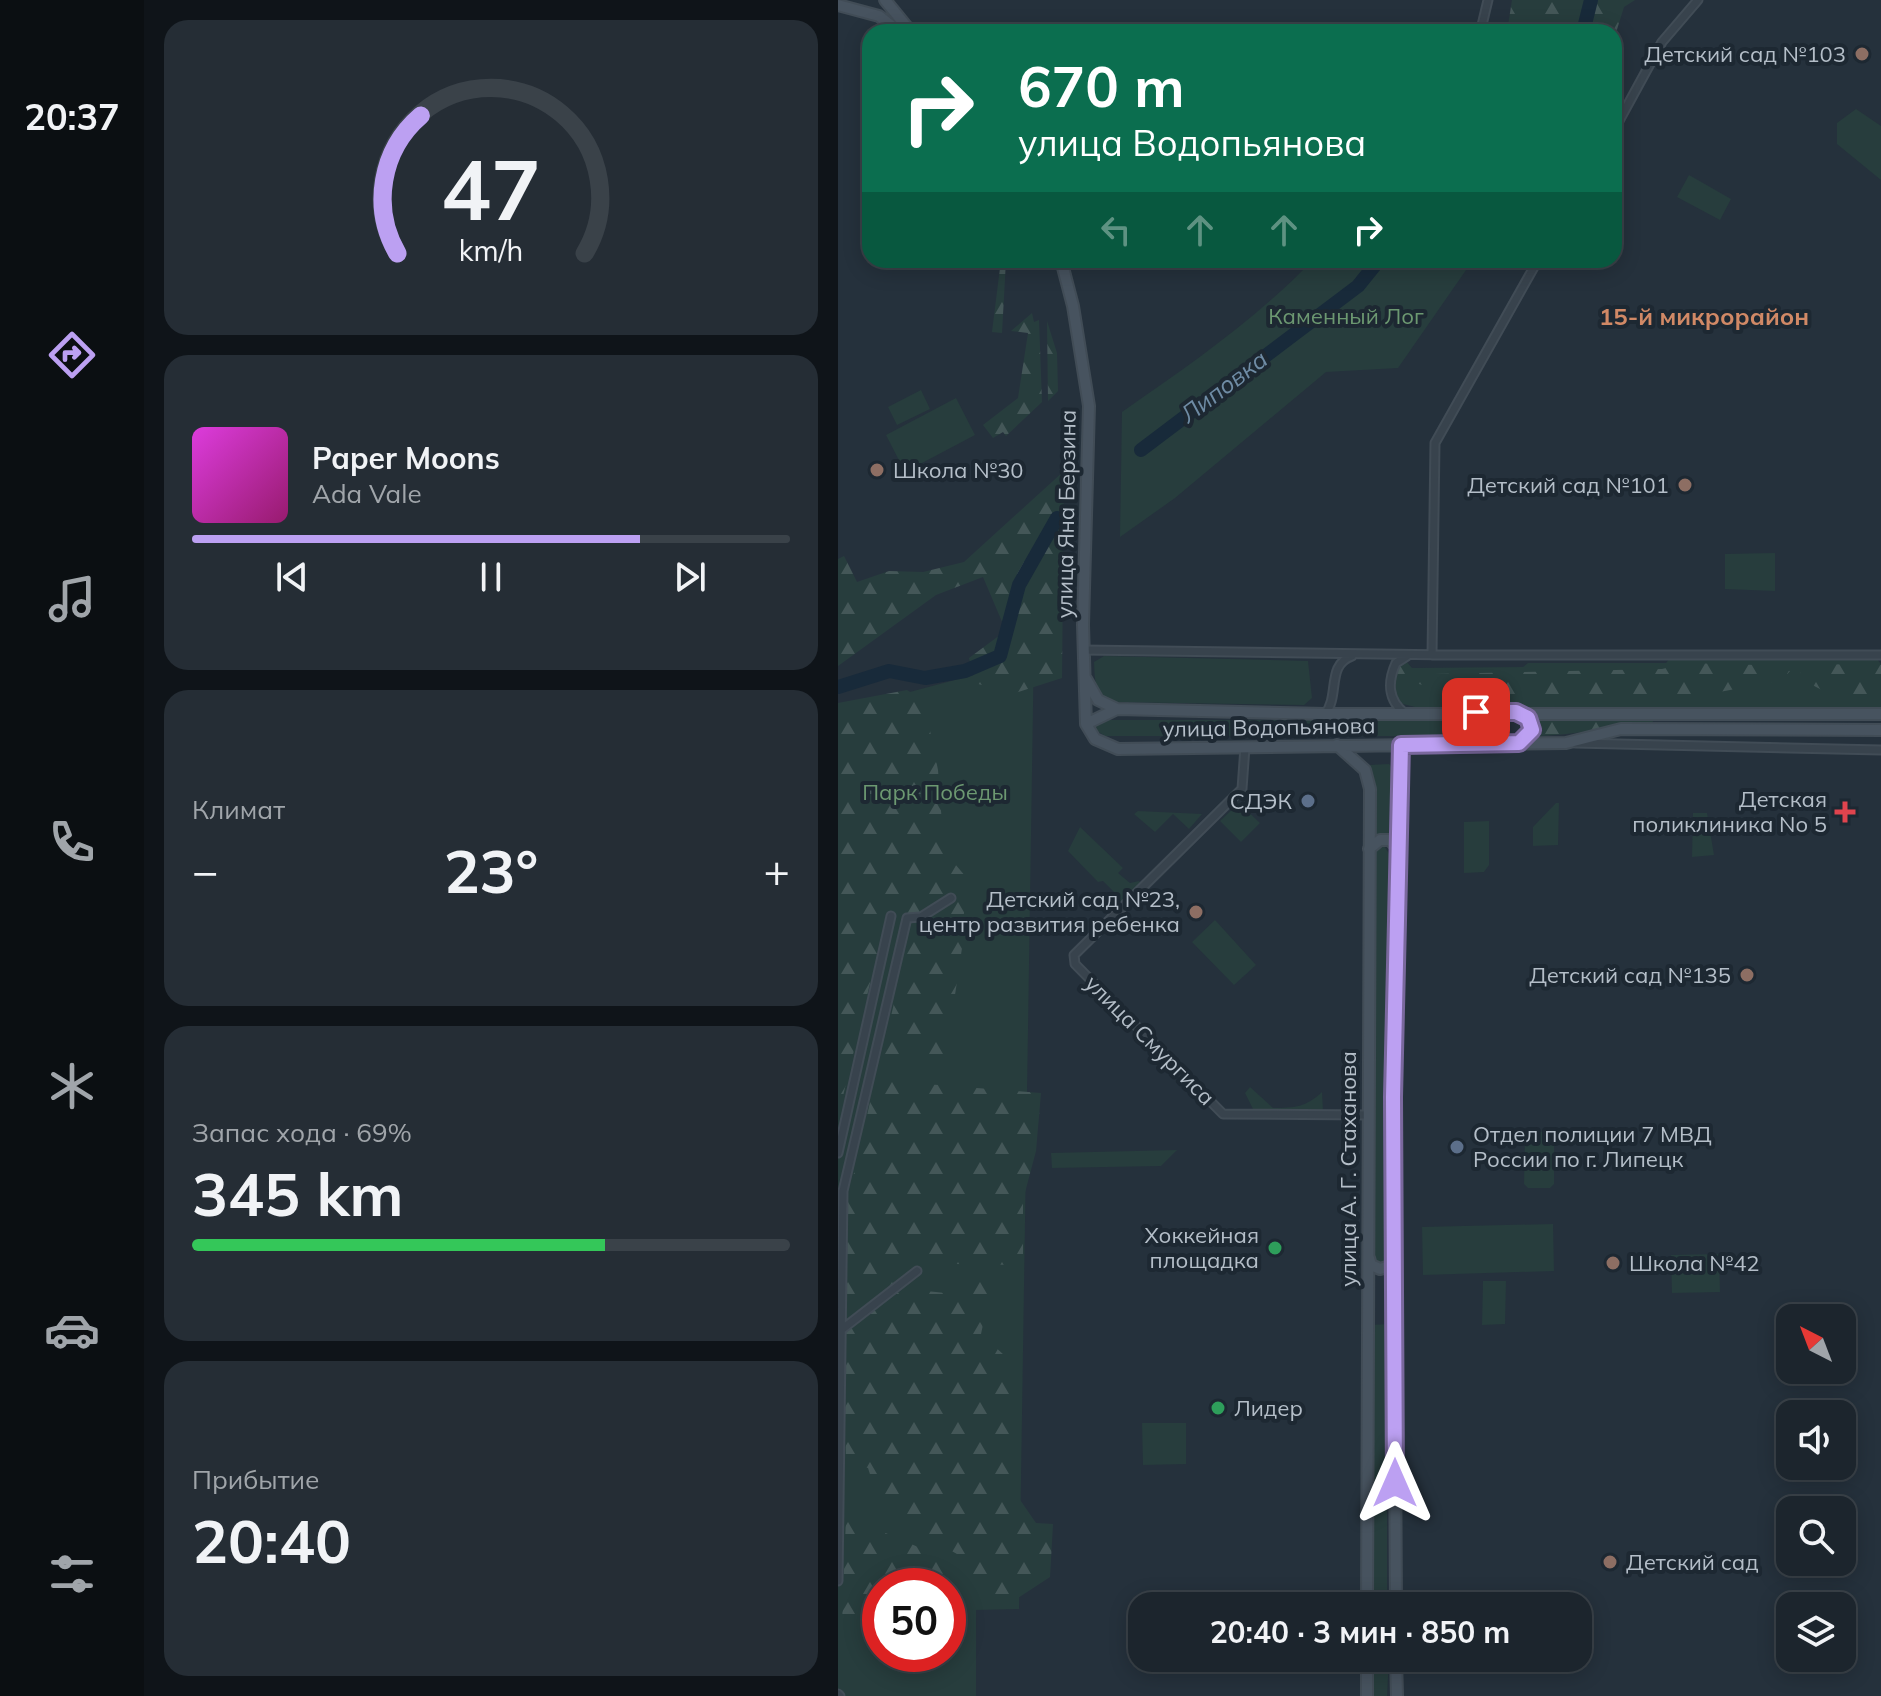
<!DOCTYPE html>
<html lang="ru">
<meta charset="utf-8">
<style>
:root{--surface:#1c252d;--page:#252d35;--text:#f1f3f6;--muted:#a0a5aa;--line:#3a4249;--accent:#bca0f2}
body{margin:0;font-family:Mulish,sans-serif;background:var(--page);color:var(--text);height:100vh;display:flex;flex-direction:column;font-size:30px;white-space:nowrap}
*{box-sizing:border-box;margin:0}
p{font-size:26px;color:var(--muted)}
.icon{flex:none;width:44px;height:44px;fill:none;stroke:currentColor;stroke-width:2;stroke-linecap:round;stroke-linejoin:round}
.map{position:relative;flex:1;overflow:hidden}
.sheet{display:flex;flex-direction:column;gap:20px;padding:20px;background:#0f1419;width:694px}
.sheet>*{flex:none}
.hud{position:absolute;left:24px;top:24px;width:760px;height:244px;border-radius:24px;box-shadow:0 4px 20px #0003,0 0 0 2px var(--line);background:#0b6e4f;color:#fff;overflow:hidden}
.needle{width:52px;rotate:318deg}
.controls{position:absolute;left:938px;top:1304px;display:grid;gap:16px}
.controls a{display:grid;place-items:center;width:80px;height:80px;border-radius:16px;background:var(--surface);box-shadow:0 4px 20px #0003,0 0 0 2px var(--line);font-size:40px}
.speed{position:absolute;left:24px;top:1568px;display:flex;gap:16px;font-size:40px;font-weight:700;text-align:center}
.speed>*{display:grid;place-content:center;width:104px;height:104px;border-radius:50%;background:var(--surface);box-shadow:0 4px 20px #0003,0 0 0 2px var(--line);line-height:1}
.speed .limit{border:12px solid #d22;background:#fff;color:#111}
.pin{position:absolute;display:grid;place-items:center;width:68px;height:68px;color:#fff;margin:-34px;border-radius:16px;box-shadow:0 4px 12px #0006}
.me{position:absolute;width:88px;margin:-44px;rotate:0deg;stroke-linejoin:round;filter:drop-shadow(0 0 6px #0008)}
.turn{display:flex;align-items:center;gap:28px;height:168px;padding:0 24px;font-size:36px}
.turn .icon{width:104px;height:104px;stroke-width:2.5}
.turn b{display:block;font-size:56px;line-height:68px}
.lanes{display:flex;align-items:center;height:76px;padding:0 24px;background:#0003;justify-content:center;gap:40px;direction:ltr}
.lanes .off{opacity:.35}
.big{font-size:60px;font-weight:700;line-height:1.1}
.sheet .tile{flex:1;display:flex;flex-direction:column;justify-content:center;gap:12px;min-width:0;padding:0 28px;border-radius:24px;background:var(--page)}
.sheet .dial{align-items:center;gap:0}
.dial svg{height:208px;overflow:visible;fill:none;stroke:var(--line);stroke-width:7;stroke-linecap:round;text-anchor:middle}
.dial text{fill:var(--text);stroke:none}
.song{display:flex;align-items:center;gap:24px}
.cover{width:96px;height:96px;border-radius:12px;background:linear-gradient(135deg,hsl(300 70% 55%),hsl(320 70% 35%))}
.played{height:8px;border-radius:4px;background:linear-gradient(90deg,var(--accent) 75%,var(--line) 75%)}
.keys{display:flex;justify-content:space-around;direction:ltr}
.heat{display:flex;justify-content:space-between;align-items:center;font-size:44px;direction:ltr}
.charge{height:12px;border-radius:6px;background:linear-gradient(90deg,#34c759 69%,var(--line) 0)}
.trip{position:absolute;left:290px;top:1592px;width:464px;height:80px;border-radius:24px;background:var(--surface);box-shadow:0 4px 20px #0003,0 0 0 2px var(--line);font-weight:700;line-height:80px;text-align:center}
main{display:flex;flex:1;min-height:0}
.tab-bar{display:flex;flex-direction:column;width:144px;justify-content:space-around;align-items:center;background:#0b0f12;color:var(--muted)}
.tab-bar .icon{width:56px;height:56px}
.tab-bar .on{color:var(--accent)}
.tab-bar b{font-size:36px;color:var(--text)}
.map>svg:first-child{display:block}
.green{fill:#273d3d;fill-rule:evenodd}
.forest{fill:url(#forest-firs)}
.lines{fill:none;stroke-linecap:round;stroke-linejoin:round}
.river{stroke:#182a3a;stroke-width:14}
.street-casing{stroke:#414c56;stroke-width:11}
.secondary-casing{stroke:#414c56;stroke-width:14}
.street{stroke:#38434d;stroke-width:7}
.secondary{stroke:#47535f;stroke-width:10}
.route-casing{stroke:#7a689d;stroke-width:20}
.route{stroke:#bca0f2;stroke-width:14}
.education-dot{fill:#8d6e63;stroke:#1d2832;stroke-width:3}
.service-dot{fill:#5c6f8a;stroke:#1d2832;stroke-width:3}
.health-dot{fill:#e0444e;stroke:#1d2832;stroke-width:3}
.leisure-dot{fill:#2e9e5b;stroke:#1d2832;stroke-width:3}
.labels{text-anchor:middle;stroke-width:8;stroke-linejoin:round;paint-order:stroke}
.poi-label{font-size:22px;fill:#b4bec8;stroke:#1d2832;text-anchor:end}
.park-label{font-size:22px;fill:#6c9871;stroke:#1d2832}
.street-label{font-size:22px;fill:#b4bec8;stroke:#1d2832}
.neighbourhood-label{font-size:24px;font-weight:bold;fill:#d18966;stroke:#1d2832}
.water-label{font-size:24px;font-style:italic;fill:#6f8ca5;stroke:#1d2832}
</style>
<main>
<nav class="tab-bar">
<b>20:37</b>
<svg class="icon on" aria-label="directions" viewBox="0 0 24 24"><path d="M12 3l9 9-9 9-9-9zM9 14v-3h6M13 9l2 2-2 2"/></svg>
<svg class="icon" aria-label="music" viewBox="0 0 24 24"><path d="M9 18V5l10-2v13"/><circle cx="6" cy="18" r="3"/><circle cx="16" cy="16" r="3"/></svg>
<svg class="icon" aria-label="phone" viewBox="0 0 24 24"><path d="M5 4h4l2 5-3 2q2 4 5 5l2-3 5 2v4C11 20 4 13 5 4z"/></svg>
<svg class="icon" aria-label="climate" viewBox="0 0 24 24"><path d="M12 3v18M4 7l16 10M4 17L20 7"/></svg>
<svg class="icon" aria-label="car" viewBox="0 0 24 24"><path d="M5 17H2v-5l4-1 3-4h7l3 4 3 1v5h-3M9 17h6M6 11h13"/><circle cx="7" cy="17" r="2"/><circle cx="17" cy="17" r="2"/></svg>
<svg class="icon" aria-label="filters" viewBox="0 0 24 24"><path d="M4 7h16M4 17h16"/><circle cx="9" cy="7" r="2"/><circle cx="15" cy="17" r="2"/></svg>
</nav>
<section class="sheet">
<div class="tile dial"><svg viewBox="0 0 100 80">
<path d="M14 69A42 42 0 1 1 86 69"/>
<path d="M14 69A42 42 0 0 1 23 16" stroke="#bca0f2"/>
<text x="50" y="56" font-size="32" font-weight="700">47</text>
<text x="50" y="72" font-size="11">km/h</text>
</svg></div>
<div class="tile">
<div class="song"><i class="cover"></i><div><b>Paper Moons</b><p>Ada Vale</p></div></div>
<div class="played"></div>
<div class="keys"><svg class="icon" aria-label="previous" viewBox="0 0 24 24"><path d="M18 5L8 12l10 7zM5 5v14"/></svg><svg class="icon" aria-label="pause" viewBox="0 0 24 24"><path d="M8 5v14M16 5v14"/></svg><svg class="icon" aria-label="next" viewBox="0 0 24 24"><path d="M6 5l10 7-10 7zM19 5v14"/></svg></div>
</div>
<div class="tile"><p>Климат</p>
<div class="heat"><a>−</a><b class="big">23°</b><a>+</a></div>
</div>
<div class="tile"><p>Запас хода · 69%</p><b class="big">345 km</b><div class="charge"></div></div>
<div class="tile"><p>Прибытие</p><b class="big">20:40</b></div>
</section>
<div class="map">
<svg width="1043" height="1696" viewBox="0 0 1043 1696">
<defs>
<pattern id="forest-firs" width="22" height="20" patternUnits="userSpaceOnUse" patternTransform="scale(2)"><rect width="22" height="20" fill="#273d3d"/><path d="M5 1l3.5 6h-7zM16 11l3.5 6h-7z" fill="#445758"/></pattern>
</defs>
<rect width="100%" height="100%" fill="#25313c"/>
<path class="green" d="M1018 109 1043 126V180L999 144V123Z
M851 175 893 199 882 220 839 197Z
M475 260H635L560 368 488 372 337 498 282 537 284 412C352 365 418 319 475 260Z
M83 390 92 409 59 425 50 407Z
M118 398 137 435 67 472 48 435Z
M937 553V591L887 589V554Z
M196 643 181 1609 138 1610V1696H0V711L147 672ZM42 1586H110V1654H42Z
M266 656 470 661 474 698 466 705 271 702C256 691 257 680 256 662Z
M832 658 1039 659 1043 664V709L577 707 561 703 556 692 558 668 568 661 574 668 685 667 690 663H828Z
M261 720H641V736H267L256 729Z
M551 764 555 768V836H536V784L531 765Z
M401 803 422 823 403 842 382 821Z
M718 803H721L720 845 695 846V827Z
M300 811 364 814 351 829 335 814 317 832 296 814Z
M855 813H869L876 855 854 857Z
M651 821V865L646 872 626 873V822Z
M242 827 285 868 280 873 292 883 301 881 303 883 281 905V897L265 881 260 882 230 851Z
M546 846 552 855V1256L541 1265 536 1263 533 1249 535 852Z
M377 920 418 965 396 985 354 942Z
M412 1087 435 1108C457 1108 468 1107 484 1092L485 1111H416L407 1093Z
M692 1131 712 1132 716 1136V1184L712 1188H690L686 1184 687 1135Z
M339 1150 323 1166 214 1168 213 1153Z
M715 1224 716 1271 585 1275 584 1227Z
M881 1254 882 1292 834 1293 833 1255Z
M645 1281H668L667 1324 644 1325Z
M552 1324 550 1484 532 1487 533 1325Z
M304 1423H348V1464L305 1465Z
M549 1489V1602L539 1599 531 1602 533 1490Z
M532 1658H551L549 1696H534L532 1691Z"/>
<path class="forest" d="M674 0H797L786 7 776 39V32H669Z
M163 260H168L164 333 154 332Z
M194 313 196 322 201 320 204 402 168 436 165 432 155 438 145 425 180 398 190 333 173 331Z
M209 321 219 353 220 391 210 401Z
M226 471 224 678 174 694 137 683 131 658 162 635 165 624 145 577 98 595 0 666V559L6 556 19 582 51 571 85 572 126 562Z
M849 663 919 665 952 671 944 680 871 694 662 696 619 692 607 683 598 689 564 679 559 683 560 665 572 672 597 674 824 669Z
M974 664 1043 665V699C1016 697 977 697 962 672Z
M69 690 86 701 100 770 106 851 128 877 124 948 107 1062 43 1059 75 922 56 913 46 925 0 1117V703Z
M696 719 815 721 814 724C774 725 736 736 696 736L700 728Z
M37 1080 203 1093 198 1151 185 1200V1265L117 1264 95 1254 68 1261 70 1289 107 1293 115 1279 154 1282 143 1334 166 1355 177 1382 171 1484 198 1523 215 1524 212 1577 174 1602 145 1598 119 1554 44 1512 30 1468 8 1462 5 1319 9 1204Z
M8 1516 108 1559 122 1636 110 1635V1586H42V1629L4 1625Z"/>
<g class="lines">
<path class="river" d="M745 32 753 0
M303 450 520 286 541 260
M0 687 51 671 87 678 127 671 162 656 181 585 219 518"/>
<g class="street-casing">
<path id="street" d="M636 32 644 25 650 0
M776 130 824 42 860 0
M245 650 613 655H1043
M594 655 597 443 700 260
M566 713C550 699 549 683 558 663L569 656
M487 714C502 696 488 665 514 656
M737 743 1043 750
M407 747 404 789 236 955 237 964 385 1114 531 1115
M0 1153 53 916
M2 1331 79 1271
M0 1581 5 1191 69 918 83 917 113 898
M0 1694 2 1696"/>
</g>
<g class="secondary-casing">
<path id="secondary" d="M47 0 73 32
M0 5 41 16 61 32
M223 260 235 306 251 406 245 625 248 724 257 739 280 749 728 743 783 729 1043 730
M248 679 260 700 279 709 487 714H1043
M682 714 690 718 694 730 683 742
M248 724 279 709
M499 745 527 770 532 789 529 1606
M531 849 542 840H552L560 849
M531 1258 533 1265 542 1269 552 1266 554 1258
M538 1606H549
M558 1606 555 1097 563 745
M529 1658V1696
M558 1658 559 1696"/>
</g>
<use href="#street" class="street"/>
<use href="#secondary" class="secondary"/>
</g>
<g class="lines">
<g class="route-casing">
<path id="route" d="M557 1483 555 1097 563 745 681 743 694 730 690 718 678 712H638"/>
</g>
<use href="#route" class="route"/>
</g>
<g class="education-dot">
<circle cx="1024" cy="54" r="8"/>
<circle cx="39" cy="470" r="8"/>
<circle cx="847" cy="485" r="8"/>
<circle cx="358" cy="912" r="8"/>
<circle cx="909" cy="975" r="8"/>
<circle cx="775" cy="1263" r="8"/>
<circle cx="772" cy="1562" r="8"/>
</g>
<g class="service-dot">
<circle cx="470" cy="801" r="8"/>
<circle cx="619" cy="1147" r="8"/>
</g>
<path class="health-dot" d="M1003 800h8v8h8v8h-8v8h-8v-8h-8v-8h8z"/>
<g class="leisure-dot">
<circle cx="437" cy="1248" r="8"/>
<circle cx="380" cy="1408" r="8"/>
</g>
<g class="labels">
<g class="poi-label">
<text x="1008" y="62">Детский сад №103</text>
<text x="55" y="478" text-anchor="start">Школа №30</text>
<text x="831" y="493">Детский сад №101</text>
<text x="989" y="807">Детская<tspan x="989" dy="25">поликлиника No 5</tspan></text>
<text x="454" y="809">СДЭК</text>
<text x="342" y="907">Детский сад №23,<tspan x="342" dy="25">центр развития ребенка</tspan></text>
<text x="893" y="983">Детский сад №135</text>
<text x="635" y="1142" text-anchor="start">Отдел полиции 7 МВД<tspan x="635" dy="25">России по г. Липецк</tspan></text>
<text x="421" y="1243">Хоккейная<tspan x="421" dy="25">площадка</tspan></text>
<text x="791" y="1271" text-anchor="start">Школа №42</text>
<text x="396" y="1416" text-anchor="start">Лидер</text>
<text x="788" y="1570" text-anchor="start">Детский сад</text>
</g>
<g class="park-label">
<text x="508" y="324">Каменный Лог</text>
<text x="97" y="800">Парк Победы</text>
</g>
<g class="street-label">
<text transform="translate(228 514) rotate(-89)" y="8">улица Яна Берзина</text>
<text transform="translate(431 727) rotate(-1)" y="8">улица Водопьянова</text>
<text transform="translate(312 1040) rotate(45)" y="8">улица Смургиса</text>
<text transform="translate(510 1169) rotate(-90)" y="8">улица А. Г. Стаханова</text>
</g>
<g class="neighbourhood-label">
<text x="866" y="325">15-й микрорайон</text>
</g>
<g class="water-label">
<text transform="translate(386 387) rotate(-37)" y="8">Липовка</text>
</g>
</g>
</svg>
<div class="controls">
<a><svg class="needle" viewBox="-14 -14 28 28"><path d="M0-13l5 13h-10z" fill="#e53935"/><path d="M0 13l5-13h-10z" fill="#a0a5aa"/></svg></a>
<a><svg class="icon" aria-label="sound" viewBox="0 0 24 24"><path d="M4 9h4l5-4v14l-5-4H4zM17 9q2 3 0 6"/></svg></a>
<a><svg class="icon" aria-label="search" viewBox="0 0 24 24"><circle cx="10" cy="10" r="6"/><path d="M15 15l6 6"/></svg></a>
<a><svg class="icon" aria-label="layers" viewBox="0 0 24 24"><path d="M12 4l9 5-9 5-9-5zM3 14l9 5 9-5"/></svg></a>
</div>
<div class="speed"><div class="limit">50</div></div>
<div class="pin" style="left:638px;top:712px;background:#d93025"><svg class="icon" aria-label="arrive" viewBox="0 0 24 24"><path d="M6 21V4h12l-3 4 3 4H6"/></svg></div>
<svg class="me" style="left:557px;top:1483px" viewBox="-20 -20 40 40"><path d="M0-17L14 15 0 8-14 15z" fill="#bca0f2" stroke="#fff" stroke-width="4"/></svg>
<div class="trip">20:40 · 3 мин · 850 m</div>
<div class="hud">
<div class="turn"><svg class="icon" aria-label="right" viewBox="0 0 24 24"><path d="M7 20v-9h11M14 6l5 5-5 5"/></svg><div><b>670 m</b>улица Водопьянова</div></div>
<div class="lanes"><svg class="icon off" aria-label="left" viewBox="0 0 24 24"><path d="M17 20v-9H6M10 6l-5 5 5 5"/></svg><svg class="icon off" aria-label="ahead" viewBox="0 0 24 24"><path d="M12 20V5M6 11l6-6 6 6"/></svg><svg class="icon off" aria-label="ahead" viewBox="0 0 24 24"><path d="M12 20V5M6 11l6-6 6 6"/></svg><svg class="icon" aria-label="right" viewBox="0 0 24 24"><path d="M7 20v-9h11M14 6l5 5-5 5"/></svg></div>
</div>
</div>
</main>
